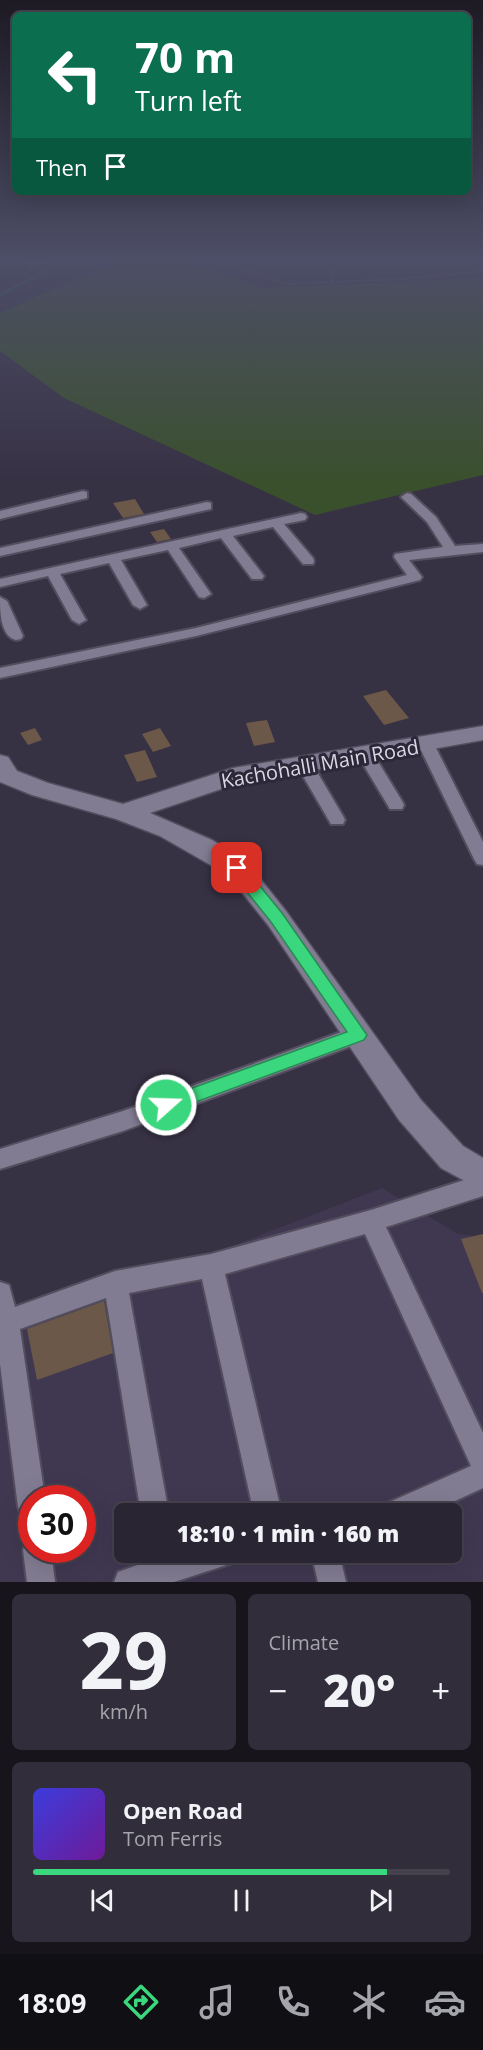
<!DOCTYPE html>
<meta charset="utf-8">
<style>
:root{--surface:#292533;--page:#312d3b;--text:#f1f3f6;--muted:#a5a5ac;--line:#45424e;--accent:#3bd77e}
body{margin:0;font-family:"Open Sans",sans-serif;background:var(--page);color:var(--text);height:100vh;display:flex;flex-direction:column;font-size:22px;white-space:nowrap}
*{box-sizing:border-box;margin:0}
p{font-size:20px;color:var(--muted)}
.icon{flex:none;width:33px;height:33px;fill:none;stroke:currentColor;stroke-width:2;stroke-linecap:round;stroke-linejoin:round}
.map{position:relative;height:1582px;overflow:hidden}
.details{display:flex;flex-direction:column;gap:12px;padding:12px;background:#17141c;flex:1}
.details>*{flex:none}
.guide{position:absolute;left:12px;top:12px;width:459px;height:183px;border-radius:9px;box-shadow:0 6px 24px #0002,0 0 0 2px var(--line);background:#0b6e4f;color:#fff;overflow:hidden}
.speed{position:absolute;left:18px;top:1485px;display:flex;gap:12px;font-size:30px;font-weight:700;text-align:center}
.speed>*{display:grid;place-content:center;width:78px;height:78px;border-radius:50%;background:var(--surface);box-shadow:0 6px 24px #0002,0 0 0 2px var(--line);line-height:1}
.speed .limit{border:9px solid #d22;background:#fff;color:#111}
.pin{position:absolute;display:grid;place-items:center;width:51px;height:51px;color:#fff;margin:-26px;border-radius:12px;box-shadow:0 3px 9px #0006}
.me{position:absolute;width:66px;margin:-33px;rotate:70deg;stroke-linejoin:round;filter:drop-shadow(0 0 4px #0008)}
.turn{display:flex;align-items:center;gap:21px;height:126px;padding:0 24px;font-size:27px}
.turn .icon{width:78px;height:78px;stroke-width:2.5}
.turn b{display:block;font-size:42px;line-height:51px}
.then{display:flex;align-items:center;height:57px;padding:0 24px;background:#0003;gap:12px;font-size:22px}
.big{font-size:45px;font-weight:800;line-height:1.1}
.details .tile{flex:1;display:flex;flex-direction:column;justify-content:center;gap:9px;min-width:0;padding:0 21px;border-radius:9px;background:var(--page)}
.details .dial{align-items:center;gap:0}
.dial b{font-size:78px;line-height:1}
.song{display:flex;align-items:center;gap:18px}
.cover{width:72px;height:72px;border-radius:9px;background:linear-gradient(135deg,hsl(240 70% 55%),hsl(280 70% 35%))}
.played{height:6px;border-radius:3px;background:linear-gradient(90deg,var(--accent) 85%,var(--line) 85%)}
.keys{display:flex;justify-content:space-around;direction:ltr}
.heat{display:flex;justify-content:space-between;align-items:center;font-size:33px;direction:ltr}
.details .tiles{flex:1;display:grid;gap:12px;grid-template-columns:1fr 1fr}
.tile:last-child{grid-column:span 2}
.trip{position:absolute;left:114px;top:1503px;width:348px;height:60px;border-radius:9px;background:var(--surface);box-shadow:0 6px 24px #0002,0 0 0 2px var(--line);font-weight:800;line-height:60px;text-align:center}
.tab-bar{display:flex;height:96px;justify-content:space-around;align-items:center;background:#100f14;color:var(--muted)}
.tab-bar .icon{width:42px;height:42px}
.tab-bar .current{color:var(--accent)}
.tab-bar b{font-size:27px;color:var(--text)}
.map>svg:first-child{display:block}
.built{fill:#403851;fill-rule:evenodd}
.green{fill:#3a502d}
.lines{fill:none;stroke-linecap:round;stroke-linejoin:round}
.stream{stroke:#206062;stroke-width:2}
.building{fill:#6b5849}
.street-casing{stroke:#534e5e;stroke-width:4}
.secondary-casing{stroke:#534e5e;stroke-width:3}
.path{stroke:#7b7787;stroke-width:1.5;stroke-dasharray:1.5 2;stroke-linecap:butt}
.street{fill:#827c92;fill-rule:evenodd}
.secondary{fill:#827c92;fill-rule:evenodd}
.route{fill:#3bd77e;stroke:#268c52;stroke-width:1.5}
.labels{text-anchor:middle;stroke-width:6;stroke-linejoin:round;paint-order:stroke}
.street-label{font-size:20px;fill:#dbd8e4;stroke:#2d273a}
</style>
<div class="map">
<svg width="483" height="1582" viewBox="0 0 483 1582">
<rect width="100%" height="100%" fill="#373144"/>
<path class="built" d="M382 1188 458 1234 483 1237V1582H0V1336ZM32 1498H82V1550H32ZM124 1514H452V1552H124Z"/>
<path class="green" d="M122 259H182L262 288 483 278V475L315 515 64 398 0 351V313Z"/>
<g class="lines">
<path class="stream" d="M0 295 51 268 80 259"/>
</g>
<path class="building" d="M135 499 144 514 123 518 113 503Z
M164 529 171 539 157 542 150 532Z
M386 690 409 718 384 725 363 696Z
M267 720 275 742 254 746 246 723Z
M35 728 42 740 28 745 20 733Z
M160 728 171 746 153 752 142 734Z
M145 750 157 777 137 782 124 755Z
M483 1234V1293H482L461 1239Z
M104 1301 113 1353 37 1380 27 1329Z"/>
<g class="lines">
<g class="street-casing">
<path id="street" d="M19 259H58L31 267Z
M83 491 87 492V498L0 519V511Z
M407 493 411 494 436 517 455 546 483 544V552L409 560 422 577 420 580 196 636 0 678V668L196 628 407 575 394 557 395 554 443 547 427 522 401 497Z
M207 502 211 503V509L0 556V548Z
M301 513 305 514 307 517 305 520 284 524 313 558 314 561 313 564H303L273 527 233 536 264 576 262 579H252L221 538 179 548 211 594 204 598 199 597 168 550 121 560 147 605 140 609 133 605 109 563 60 574 86 620 79 624 72 620 48 576 0 587V579Z
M0 597 7 601 23 636 21 639 16 640C0 636 0 610 0 597Z
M426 739 432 740 483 842V865L477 864 474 859 418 744 420 740Z
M365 749 371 750 402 801 404 805 402 809H390L357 754 359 750Z
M304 759 310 760 343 816 345 820 343 824H331L296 764 298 760Z
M358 1026 365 1029 368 1035 365 1041 123 1131 0 1169V1149L123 1111Z
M483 1174V1196L386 1227 483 1433V1488L427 1514H381L385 1504 471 1466 365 1234 225 1274 282 1514H254L202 1279 129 1293 169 1514H141L106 1298 20 1329 45 1498H32V1521L22 1517 18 1507 0 1364V1282L9 1285 15 1307 115 1271 211 1254 371 1210Z
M32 1538V1550H51L55 1582H27L23 1550 27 1540Z
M148 1552H240L236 1562 174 1582H114L118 1572 149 1561Z
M311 1552H339L346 1582H318Z"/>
</g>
<g class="secondary-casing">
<path id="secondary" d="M483 726V740L236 784 150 813 212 840 246 861 286 911 421 1100 463 1146 483 1158V1191L441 1168 399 1120 268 925 228 875 160 836 116 819 32 795 0 782V755L8 757 17 771 48 783 123 804 233 768Z"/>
</g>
<path class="path" d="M223 259 242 270 288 284 400 279 483 271
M318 259 333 271 332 284
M358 259 365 267 424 259
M473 259 483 261
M477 271 483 266"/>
<use href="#street" class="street"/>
<use href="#secondary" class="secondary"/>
</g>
<linearGradient id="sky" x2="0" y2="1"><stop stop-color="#1e1b25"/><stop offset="0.54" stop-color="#4d4e67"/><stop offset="1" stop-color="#4d4e67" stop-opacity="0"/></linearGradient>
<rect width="483" height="481" fill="url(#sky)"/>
<path class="route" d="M237 862 242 864 282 913 367 1035 364 1040 166 1113 159 1111 157 1105 159 1100 347 1032 271 922 231 872 229 868 231 864Z"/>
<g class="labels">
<g class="street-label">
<text transform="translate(320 764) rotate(-10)" y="7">Kachohalli Main Road</text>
</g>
</g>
</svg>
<div class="speed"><div class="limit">30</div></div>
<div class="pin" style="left:237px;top:868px;background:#d93025"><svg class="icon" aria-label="arrive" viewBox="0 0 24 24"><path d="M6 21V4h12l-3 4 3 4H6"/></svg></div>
<svg class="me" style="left:166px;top:1105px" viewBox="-20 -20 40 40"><circle r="17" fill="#3bd77e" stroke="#fff" stroke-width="3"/><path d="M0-11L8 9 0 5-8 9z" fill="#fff"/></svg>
<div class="trip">18:10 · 1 min · 160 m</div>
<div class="guide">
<div class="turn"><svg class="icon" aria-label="left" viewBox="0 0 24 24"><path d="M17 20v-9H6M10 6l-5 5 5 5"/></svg><div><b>70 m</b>Turn left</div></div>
<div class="then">Then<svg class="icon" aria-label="arrive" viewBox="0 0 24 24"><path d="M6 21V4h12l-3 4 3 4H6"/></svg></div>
</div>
</div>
<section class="details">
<div class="tiles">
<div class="tile dial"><b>29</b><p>km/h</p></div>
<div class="tile"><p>Climate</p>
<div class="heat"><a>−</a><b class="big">20°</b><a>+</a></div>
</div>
<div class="tile">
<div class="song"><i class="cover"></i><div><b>Open Road</b><p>Tom Ferris</p></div></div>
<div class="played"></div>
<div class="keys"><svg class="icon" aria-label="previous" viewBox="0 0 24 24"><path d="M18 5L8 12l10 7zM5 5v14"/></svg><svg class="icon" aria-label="pause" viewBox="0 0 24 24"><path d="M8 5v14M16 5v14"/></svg><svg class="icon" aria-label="next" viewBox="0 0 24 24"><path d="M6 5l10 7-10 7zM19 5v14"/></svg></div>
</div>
</div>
</section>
<nav class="tab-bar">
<b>18:09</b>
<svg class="icon current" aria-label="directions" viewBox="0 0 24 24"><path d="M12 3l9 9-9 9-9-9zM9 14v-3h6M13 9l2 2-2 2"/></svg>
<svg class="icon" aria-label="music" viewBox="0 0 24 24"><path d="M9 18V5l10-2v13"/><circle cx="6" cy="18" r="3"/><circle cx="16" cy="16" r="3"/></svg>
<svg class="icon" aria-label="phone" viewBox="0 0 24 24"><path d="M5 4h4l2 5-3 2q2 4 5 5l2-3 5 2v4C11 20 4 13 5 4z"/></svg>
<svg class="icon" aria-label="climate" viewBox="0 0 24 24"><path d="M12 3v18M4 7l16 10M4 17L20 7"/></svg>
<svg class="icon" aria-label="car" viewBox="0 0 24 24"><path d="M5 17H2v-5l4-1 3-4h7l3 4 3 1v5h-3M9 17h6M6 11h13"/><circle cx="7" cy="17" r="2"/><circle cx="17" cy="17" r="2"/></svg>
</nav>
